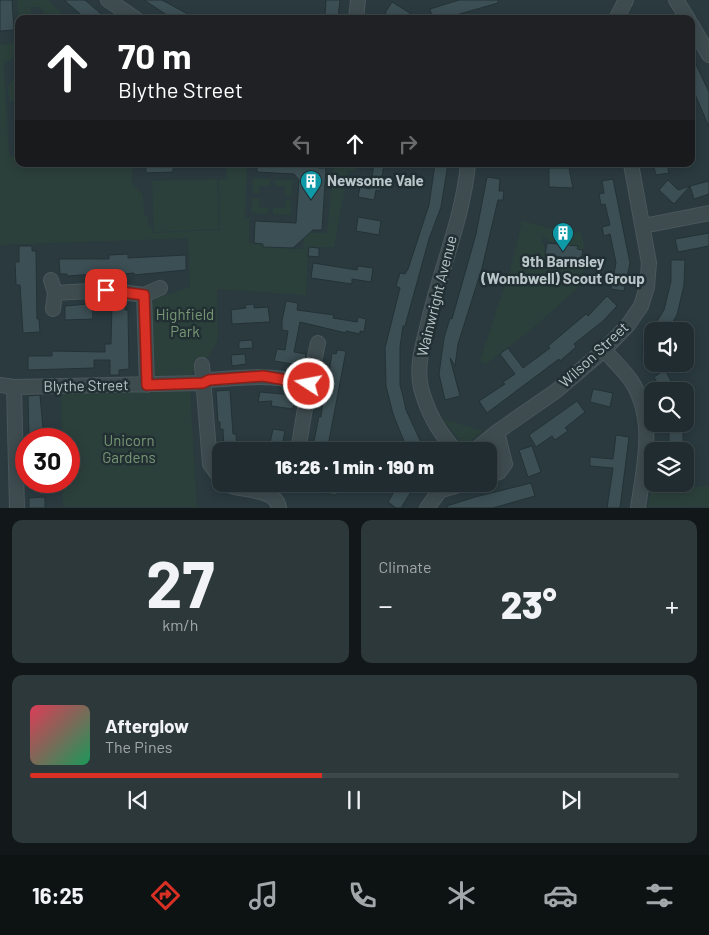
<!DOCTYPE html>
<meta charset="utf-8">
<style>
:root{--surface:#202c2f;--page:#2d383b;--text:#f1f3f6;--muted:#a2a7aa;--line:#3d484b;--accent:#d93025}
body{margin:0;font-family:Barlow,sans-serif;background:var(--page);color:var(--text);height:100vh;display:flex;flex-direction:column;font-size:19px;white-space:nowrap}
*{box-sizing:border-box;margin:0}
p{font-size:16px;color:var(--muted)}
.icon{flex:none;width:28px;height:28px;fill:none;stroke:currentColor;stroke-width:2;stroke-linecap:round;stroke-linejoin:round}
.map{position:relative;height:508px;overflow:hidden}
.panel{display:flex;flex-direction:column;gap:12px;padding:12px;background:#12181a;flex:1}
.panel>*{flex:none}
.top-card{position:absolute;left:15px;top:15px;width:680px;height:152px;border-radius:10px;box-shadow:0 2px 12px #0003,0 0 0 1px var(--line);background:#202124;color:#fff;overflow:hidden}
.buttons{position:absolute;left:644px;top:322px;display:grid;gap:10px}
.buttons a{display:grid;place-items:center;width:50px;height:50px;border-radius:10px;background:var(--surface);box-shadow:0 2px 12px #0003,0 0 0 1px var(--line);font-size:25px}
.speed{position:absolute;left:15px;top:428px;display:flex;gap:10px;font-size:25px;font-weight:700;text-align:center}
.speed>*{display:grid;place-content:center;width:65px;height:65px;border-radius:50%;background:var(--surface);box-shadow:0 2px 12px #0003,0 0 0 1px var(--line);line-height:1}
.speed .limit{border:8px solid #d22;background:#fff;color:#111}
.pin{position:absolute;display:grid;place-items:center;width:42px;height:42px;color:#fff;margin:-21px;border-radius:10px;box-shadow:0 2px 8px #0006}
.me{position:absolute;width:55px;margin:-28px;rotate:281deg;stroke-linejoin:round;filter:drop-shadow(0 0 4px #0008)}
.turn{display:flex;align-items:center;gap:18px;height:105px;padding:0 20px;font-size:22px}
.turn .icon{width:65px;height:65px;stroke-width:2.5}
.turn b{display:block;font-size:35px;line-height:42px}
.lanes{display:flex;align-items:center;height:48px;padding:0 20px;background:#0003;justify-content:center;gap:25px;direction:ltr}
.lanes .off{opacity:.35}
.big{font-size:38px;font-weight:800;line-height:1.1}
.panel .widget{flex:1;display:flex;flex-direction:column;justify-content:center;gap:8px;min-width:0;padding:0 18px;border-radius:10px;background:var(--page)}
.panel .dial{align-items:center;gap:0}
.dial b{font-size:65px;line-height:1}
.song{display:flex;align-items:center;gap:15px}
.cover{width:60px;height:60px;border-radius:8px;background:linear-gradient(135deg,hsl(350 70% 55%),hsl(150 70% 35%))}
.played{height:5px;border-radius:2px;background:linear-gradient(90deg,var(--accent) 45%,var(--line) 45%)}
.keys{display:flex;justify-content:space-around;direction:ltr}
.heat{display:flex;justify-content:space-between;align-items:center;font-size:28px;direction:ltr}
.panel .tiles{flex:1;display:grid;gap:12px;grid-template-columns:1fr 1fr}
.widget:last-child{grid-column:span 2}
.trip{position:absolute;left:212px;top:442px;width:285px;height:50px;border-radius:10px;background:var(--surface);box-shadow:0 2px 12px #0003,0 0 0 1px var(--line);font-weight:800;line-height:50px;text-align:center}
.dock{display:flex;height:80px;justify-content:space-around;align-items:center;background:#0d1213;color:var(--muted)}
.dock .icon{width:35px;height:35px}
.dock .on{color:var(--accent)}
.dock b{font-size:22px;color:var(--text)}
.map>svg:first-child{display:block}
.green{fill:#2c403b}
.building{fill:#3c4f54;stroke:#243236}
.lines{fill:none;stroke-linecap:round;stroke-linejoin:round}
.minor-casing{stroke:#4a575b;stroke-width:16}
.minor{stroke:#3e4b4f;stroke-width:14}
.route-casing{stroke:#8d1f18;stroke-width:12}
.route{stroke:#d93025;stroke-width:9}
.labels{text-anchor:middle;stroke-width:5;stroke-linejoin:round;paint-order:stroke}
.poi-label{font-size:15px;font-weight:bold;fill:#bac5c9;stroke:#223034;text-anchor:start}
.street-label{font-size:15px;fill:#bac5c9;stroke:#223034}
.park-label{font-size:15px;fill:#789774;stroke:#223034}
</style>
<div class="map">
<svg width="709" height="508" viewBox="0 0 709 508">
<rect width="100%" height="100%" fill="#2a3a3f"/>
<path class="green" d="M17 0H48L67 19H41L44 13 40 7H30L33 19H19V25Z
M19 42V54L4 64 9 156H19V164H132V183L143 195 144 215 148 216V227H152L153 233 220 230 219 179H227L226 164H247L245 218H250L249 243 263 244 264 247 303 249 304 238 309 233H327L334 164H358L356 171H348L334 247H308L306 295 217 289 218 341 206 359 194 360V372L188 376H152V304L157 298 190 287 188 238 0 245V45Z
M19 80V101H9L8 87 12 81Z
M253 178 270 179V186H259V193H253Z
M217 179 219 229 154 232 152 181Z
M275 179 293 180 292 196H285V186H275Z
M252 198H260L259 207 269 208 268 214 251 213Z
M286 200 291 201V215L273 214V208H285Z
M522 221 571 233 581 232 584 245 583 250 577 249V246L548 241V238L543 237 542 243 544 244 545 255 576 261 577 259 584 261V269L577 284 580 286 532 329 485 365 480 361 504 287 506 288Z
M190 391 197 507H63L62 481H69V439H62L61 392Z
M443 419 483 431 464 446Z
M497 445 499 461 498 466 489 469V453Z
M652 480V484L709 487V507H648Z"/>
<path class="building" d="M0 0H12L14 30 0 31Z
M64 0H85L107 19H86Z
M144 0H162L197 19H173Z
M326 0H340L338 18 325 16Z
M459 0H498V3L442 19H433L430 9Z
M392 2 410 13 406 19H394L385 13Z
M691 54 709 92V127L691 85Z
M146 164H173V172L146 173Z
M257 164H318V168H326L322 230H313L293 248 263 247V244L254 243 255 221 296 223 299 180 294 174 257 172Z
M374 164H384L380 191 376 190 374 200 358 197 360 187 370 189Z
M435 164H448L441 207 429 239 405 326H403L400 347V385L403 396 406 410 425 451H408L393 414 386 386 385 348 400 288 396 286 400 273 405 274 408 269 429 205Z
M653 164H667L669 173 656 175Z
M549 168H569L573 188 549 187Z
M487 177 500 179 499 191H504L503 200H498L482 268 458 344 455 366 450 358 460 396 445 400 439 374 444 338 450 318 452 319 476 234Z
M613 179 630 263 624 291 611 289 616 263 610 234 604 236 602 227 610 225 605 204 601 205 599 194 604 193 602 181Z
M668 180 678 190 690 186 674 204 659 190Z
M709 181V194L694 199 690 186Z
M358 217 381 221 379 235 356 231Z
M709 233V246L678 252 675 239Z
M547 243 578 246 577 249 583 250 581 260 545 255Z
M19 246H32V251H36L37 319H39L40 332 23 333 20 285H16L15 262H19Z
M309 247 319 248V257L308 256Z
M128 254V258L186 255V270L134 275V273L124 274 123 272 67 276V274H60L59 259H109V255Z
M671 260H685L684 285 677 315 667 331H651L664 310 671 281Z
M313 263 357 270 358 266 373 268 371 282 352 279V284L311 278Z
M607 296 617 306 603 321 574 344 576 347 560 361 559 359 487 413 479 401 505 384 503 382 515 374 500 354 508 348 523 368 550 348 548 346 586 314 588 316Z
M286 301 298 303 297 310 334 315 333 318 357 322 358 317 366 319 364 332 360 331V334L346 331V333L300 322 294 352 306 354 304 366 274 361 277 349 285 350 288 331 282 330V321Z
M88 304 92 306 93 319 65 320V306Z
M125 304V310H128L129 369 119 370V375H110V360H94V368L28 370V356H52V351L105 352V344H111L112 305Z
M254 304V308L268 307 270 322 232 324 231 310 246 308 245 305Z
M252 340 253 348 239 349V341Z
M643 341H652V362L642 361Z
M337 350 346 351 327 451H312L319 416 321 417 326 380H328L332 353 336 354Z
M245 354 246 364 232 366 231 355Z
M665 370 675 388 670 391H662L654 377Z
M593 389 613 393 610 407 590 402Z
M230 390 233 434H236L237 451H224L223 429H220V422H218L216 391Z
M260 392 295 395 293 409 271 406 272 401 258 402Z
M40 395 44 439H29L28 396Z
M577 401 585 412 565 428 568 431 555 440 552 436 536 447 529 435Z
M273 429 285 431 282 446 270 443Z
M669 430H683V451H669Z
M616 435 629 437 626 461 620 508H607L613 468 590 466V457L613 459Z
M532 446 541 472 528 477 519 450Z
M531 483 535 496 493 508H448L447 506 475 497Z
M321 484H338L336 495 320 492Z
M399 484 411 492 401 508H396L388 502Z
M45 497V508H29V498Z"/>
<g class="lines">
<g class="minor-casing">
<path id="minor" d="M108 0 136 19
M676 0 688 19
M356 19 358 0
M616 19 626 0
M691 24 709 55
M643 226 709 213
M51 280 55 293
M144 295 160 288
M53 309 55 293 106 290 144 295 147 385
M604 350C613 360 625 371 632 382 656 421 644 465 638 508
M202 365 210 464 221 479
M309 384 318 343
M0 385 14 387 203 383 209 380C242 377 276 374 309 384L298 451
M14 387 17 508
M456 451C440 434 427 411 421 388 416 366 423 344 428 324 440 270 463 218 468 164
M474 451 497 432 556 391 604 350 628 325 641 306 647 287 649 263 631 164
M489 475 499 472 505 464 497 432
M226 484C241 492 276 487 279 508
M438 491 462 484
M427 508 445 484"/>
</g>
<use href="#minor" class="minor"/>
</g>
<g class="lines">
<g class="route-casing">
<path id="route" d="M106 290 144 295 147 385 203 383 209 380 263 376 309 384"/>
</g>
<use href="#route" class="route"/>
</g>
<defs>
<g id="building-pin" transform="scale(1.125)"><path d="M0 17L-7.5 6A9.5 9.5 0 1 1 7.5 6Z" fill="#0f9aa8" stroke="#223034"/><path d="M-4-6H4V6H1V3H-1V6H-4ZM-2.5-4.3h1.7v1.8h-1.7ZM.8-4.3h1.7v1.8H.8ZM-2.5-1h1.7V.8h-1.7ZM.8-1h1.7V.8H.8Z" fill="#fff"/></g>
</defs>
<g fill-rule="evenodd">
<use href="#building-pin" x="311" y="181"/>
<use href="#building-pin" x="563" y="233"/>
</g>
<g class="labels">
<g class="poi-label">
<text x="327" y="186">Newsome Vale</text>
<text x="563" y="267" text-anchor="middle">9th Barnsley<tspan x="563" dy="17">(Wombwell) Scout Group</tspan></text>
</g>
<g class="street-label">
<text transform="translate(437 296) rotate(-76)" y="5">Wainwright Avenue</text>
<text transform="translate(594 355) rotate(-43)" y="5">Wilson Street</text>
<text transform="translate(86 386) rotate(-1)" y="5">Blythe Street</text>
</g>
<g class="park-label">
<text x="185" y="320">Highfield<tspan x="185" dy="17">Park</tspan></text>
<text x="129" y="446">Unicorn<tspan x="129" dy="17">Gardens</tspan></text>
</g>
</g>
</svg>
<div class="buttons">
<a><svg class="icon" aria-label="sound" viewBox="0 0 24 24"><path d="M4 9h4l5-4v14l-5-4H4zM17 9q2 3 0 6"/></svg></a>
<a><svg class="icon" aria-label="search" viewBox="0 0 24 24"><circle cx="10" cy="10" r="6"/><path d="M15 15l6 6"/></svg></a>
<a><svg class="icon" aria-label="layers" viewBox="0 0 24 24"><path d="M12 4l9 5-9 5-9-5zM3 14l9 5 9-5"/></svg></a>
</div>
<div class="speed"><div class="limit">30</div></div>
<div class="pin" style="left:106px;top:290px;background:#d93025"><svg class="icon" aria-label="arrive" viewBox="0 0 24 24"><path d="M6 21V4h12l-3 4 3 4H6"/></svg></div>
<svg class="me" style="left:309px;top:384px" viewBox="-20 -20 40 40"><circle r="17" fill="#d93025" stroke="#fff" stroke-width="3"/><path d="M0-11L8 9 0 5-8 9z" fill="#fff"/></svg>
<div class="trip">16:26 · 1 min · 190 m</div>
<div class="top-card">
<div class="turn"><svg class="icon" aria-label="ahead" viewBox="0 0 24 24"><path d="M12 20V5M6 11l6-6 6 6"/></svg><div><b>70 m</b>Blythe Street</div></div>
<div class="lanes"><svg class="icon off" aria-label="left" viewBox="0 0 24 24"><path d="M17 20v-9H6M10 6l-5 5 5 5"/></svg><svg class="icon" aria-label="ahead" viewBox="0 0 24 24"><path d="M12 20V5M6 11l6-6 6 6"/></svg><svg class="icon off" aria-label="right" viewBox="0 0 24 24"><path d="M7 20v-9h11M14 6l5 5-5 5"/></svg></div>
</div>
</div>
<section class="panel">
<div class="tiles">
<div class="widget dial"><b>27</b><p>km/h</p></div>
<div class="widget"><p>Climate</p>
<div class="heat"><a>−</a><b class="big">23°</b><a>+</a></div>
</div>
<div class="widget">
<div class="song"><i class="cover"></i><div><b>Afterglow</b><p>The Pines</p></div></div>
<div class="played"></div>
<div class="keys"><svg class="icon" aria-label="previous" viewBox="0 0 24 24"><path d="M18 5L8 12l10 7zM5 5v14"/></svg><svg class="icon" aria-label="pause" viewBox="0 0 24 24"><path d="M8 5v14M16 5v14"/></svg><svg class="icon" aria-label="next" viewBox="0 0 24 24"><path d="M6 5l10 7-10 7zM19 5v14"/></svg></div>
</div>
</div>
</section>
<nav class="dock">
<b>16:25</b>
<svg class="icon on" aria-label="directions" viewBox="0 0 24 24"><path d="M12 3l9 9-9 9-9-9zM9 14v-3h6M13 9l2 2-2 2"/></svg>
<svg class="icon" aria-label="music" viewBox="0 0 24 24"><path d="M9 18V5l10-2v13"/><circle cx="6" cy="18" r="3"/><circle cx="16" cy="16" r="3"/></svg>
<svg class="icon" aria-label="phone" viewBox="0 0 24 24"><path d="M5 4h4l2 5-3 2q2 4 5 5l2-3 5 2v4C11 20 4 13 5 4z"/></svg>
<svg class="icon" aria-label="climate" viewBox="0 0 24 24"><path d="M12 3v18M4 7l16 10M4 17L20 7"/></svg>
<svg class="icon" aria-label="car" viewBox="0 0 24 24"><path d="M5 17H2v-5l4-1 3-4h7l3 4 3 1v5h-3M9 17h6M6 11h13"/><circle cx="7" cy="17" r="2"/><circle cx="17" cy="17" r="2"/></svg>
<svg class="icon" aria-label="filters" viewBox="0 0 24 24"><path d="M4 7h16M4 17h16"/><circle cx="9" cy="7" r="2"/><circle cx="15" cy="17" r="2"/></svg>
</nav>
